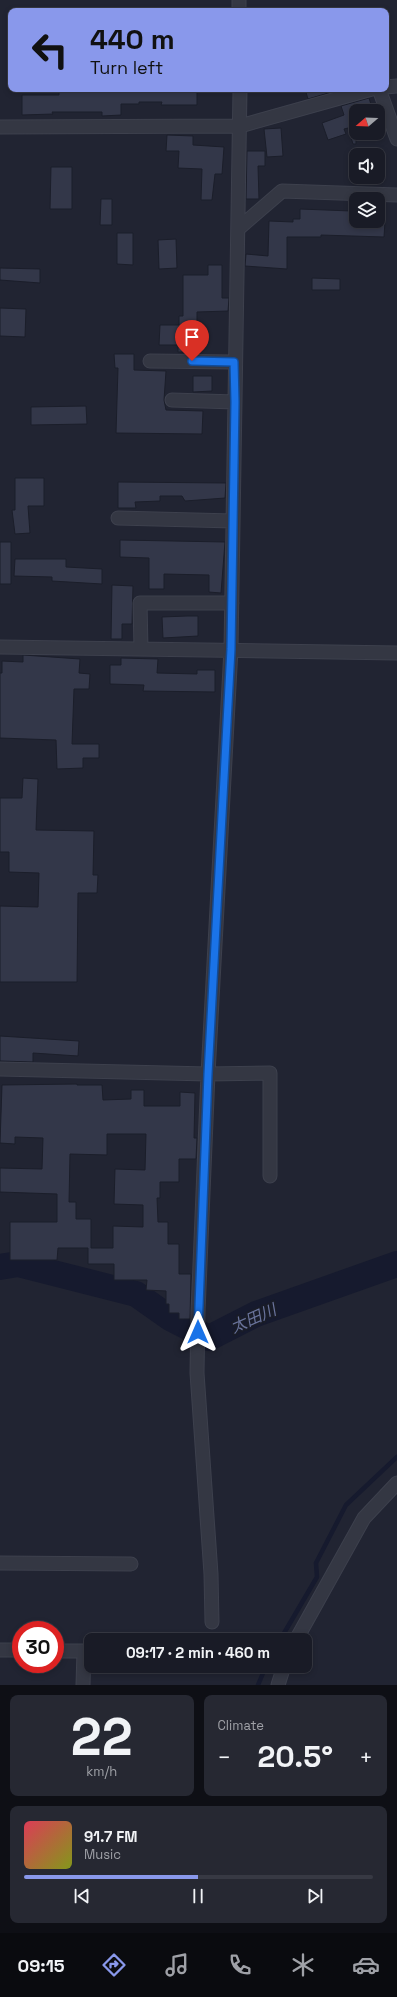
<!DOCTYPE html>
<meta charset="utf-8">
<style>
:root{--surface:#191b26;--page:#262832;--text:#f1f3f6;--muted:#9fa1a7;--line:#373943;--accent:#8998eb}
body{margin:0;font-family:"Space Grotesk","Noto Sans JP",sans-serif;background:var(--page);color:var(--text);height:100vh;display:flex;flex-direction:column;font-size:15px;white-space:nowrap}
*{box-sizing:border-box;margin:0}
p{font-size:13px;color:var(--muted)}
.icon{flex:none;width:22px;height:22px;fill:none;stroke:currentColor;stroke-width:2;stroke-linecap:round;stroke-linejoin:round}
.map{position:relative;height:1685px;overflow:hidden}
.panel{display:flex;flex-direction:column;gap:10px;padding:10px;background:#0e0f15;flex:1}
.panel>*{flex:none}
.top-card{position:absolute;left:8px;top:8px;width:381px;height:84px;border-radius:8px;box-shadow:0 2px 6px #0003,0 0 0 1px var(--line);background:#8998eb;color:#111;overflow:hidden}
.needle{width:26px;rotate:251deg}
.buttons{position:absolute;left:349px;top:104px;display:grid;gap:8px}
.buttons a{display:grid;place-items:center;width:36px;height:36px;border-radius:8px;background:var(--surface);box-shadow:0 2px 6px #0003,0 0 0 1px var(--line);font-size:20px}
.speed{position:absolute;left:12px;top:1621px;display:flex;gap:8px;font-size:20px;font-weight:700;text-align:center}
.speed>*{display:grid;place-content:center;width:52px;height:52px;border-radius:50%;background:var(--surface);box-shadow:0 2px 6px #0003,0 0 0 1px var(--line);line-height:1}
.speed .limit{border:6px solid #d22;background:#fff;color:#111}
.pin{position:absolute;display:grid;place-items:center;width:34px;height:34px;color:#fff;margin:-41px -17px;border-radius:50% 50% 50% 0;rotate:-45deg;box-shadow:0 0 4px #0007}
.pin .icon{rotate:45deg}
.me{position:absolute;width:44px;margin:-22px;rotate:0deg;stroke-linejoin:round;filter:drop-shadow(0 0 3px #0008)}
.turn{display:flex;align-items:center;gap:14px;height:84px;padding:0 16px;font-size:18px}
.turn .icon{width:52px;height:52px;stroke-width:2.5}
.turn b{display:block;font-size:28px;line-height:34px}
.big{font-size:30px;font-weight:600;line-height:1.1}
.panel .card{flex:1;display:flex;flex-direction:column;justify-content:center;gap:6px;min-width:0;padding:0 14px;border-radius:8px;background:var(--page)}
.panel .dial{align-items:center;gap:0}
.dial b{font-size:52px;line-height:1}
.song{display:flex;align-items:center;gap:12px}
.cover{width:48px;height:48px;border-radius:6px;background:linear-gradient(135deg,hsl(350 70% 55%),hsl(70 70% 35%))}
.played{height:4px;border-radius:2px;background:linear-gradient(90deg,var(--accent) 50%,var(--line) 50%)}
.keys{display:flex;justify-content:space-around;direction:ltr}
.heat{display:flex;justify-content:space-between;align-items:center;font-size:22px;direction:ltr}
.panel .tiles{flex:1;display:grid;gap:10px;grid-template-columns:1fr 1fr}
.card:last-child{grid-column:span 2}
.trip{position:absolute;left:84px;top:1633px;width:228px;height:40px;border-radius:8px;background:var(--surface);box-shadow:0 2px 6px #0003,0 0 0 1px var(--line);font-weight:600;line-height:40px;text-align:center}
.dock{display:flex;height:64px;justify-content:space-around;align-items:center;background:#0a0b0f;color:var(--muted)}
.dock .icon{width:28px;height:28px}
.dock .current{color:var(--accent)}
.dock b{font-size:18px;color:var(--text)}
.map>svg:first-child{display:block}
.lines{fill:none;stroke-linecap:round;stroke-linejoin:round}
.stream{stroke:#161a2e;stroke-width:4.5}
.river{stroke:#161a2e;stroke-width:26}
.building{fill:#333749;stroke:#1b1e2a;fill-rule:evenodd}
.street-casing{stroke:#3d404d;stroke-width:15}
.street{stroke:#343743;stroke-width:13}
.route-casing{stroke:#114b97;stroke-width:10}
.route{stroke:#1a73e8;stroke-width:7}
.labels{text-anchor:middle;stroke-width:4;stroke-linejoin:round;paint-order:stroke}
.water-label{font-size:16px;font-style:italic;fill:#6a749c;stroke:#191c28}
</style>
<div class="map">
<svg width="397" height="1685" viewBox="0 0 397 1685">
<rect width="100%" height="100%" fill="#212432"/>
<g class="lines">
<path class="stream" d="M280 1640 317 1577 316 1563 346 1505 397 1457
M258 1685 266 1666"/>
<path class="river" d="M0 1267 18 1264 136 1294 170 1318 209 1338 256 1314 397 1264"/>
</g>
<path class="building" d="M59 89H197V105H161L162 102H139V104H121V115L102 116V112H52L53 114 22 115V95H59Z
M305 89H342L308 99Z
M369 98 373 111H356V144H353L348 128 344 129 346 134 328 140 322 123 344 115 341 106Z
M281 128 283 156 267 157 264 129Z
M167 135 193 136V145L224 147 222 174H215L212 200H201L202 169 178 168 179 151H166Z
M247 151H265V166H258L259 199H246Z
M51 167H72V209H50Z
M101 199H112V225H100Z
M300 209 351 211V221H385L384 237 321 235V237H287V269L245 266 246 254 268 256 269 221 293 222V219H300Z
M117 233H133V265L117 264Z
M176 239 177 268 159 269 158 240Z
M208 265H222V298H229L228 311 197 312V352H178V345H159L160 325H179V316H183V275H208Z
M0 268 40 269V283L0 280Z
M312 278 340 279V290H312Z
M0 308 26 309 25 337 0 336Z
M114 354H134V370L166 371 164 400 166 410 203 411 202 434 116 433 118 368H115Z
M193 376H212V391L193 392Z
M86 406 87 424 31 425V407Z
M15 478H44V506H28L30 533 15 534 12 510H15Z
M118 482 226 483 225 498 185 501 182 496H160V501L135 502 136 508H118Z
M120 540 225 542 221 593 209 592V575L164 574V589H149V558L120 557Z
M0 542H11V584H0Z
M15 559H66V567L102 569V584L52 581V577L14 576Z
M112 585 133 586 132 624H122V639H111Z
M187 616H198V636L163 638 162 617Z
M23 655 80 659 79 673 90 674 89 689H74L72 744H99V758H83V768L57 769 56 740 0 738V673H2V661L23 662Z
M121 658 158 659 157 673 197 674V670H215V692L143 691 144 685 110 684V665H121Z
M23 778 38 779 36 830 94 831 93 875H98L97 893H78L77 982H0V906L38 907 39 873 9 872V852H0V798H22Z
M0 1036 79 1041 78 1056 33 1053V1062L0 1061Z
M77 1084V1085H102L103 1100 131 1099V1090H144V1106H180V1092L195 1093 194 1138H197L196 1159H179V1182H160V1198H157L158 1222H168V1244H179V1274H191L190 1319H179V1313H169V1304H166V1291L146 1290 147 1280H114V1264H88V1248H58L57 1260H10V1222H57V1194L0 1192V1168L42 1169 43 1138 15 1137V1144L0 1143 2 1085ZM107 1134H146L145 1170 115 1169 114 1204 143 1205V1227L113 1226V1248H91V1219H76V1202H69L70 1154 107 1155Z"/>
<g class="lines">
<g class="street-casing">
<path id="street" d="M239 0V11
M386 87 397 86
M379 89 397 139
M0 127 240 126 372 89
M238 229 282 191 397 195
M150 361 234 362
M172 400 235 402
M118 518 233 521
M0 647 397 653
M141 649 140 603H232
M0 1069 208 1074 270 1073V1176
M0 1563 131 1564
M212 1622 211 1574 197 1373 198 1312 208 1074 231 649 240 89
M296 1640 364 1518 397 1483
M0 1650H21
M55 1651H84L83 1685
M278 1685 284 1666"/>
</g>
<use href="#street" class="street"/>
</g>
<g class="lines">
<g class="route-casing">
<path id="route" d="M192 361 234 362 235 402 231 649 208 1074 198 1332"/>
</g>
<use href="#route" class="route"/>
</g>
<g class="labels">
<g class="water-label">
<text transform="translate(253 1318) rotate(-24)" y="6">太田川</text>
</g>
</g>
</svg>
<div class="buttons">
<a><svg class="needle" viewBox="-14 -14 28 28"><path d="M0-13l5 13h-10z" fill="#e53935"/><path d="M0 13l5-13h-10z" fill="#9fa1a7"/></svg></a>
<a><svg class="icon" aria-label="sound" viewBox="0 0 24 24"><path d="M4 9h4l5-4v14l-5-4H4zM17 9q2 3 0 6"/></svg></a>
<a><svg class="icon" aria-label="layers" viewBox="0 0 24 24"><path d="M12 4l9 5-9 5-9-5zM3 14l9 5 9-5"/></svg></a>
</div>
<div class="speed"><div class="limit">30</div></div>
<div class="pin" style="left:192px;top:361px;background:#d93025"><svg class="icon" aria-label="arrive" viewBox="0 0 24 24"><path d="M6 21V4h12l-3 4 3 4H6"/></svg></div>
<svg class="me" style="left:198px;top:1332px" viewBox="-20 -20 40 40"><path d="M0-17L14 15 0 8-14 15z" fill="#1a73e8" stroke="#fff" stroke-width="4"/></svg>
<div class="trip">09:17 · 2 min · 460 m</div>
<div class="top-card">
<div class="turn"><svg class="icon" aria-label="left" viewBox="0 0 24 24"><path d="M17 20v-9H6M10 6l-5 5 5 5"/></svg><div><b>440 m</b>Turn left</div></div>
</div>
</div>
<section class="panel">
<div class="tiles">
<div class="card dial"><b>22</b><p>km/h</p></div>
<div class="card"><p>Climate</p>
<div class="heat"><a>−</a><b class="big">20.5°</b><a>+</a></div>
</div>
<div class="card">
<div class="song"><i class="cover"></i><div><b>91.7 FM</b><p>Music</p></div></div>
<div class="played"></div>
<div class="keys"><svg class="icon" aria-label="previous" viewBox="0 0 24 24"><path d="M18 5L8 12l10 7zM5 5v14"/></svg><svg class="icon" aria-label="pause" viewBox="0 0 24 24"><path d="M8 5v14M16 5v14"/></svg><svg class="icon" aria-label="next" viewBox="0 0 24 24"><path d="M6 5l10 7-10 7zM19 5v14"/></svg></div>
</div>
</div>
</section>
<nav class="dock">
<b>09:15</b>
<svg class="icon current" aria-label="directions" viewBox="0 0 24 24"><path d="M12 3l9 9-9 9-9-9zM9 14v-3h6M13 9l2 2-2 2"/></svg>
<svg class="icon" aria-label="music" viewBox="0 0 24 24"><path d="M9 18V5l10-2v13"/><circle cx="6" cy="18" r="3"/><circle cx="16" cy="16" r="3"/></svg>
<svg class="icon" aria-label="phone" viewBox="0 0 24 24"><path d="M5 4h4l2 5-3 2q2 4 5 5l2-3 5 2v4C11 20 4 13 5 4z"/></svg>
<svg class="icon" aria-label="climate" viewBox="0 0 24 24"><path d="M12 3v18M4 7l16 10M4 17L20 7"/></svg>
<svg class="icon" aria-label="car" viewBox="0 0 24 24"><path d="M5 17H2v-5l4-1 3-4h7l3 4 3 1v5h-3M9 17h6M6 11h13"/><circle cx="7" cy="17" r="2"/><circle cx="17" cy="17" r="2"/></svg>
</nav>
